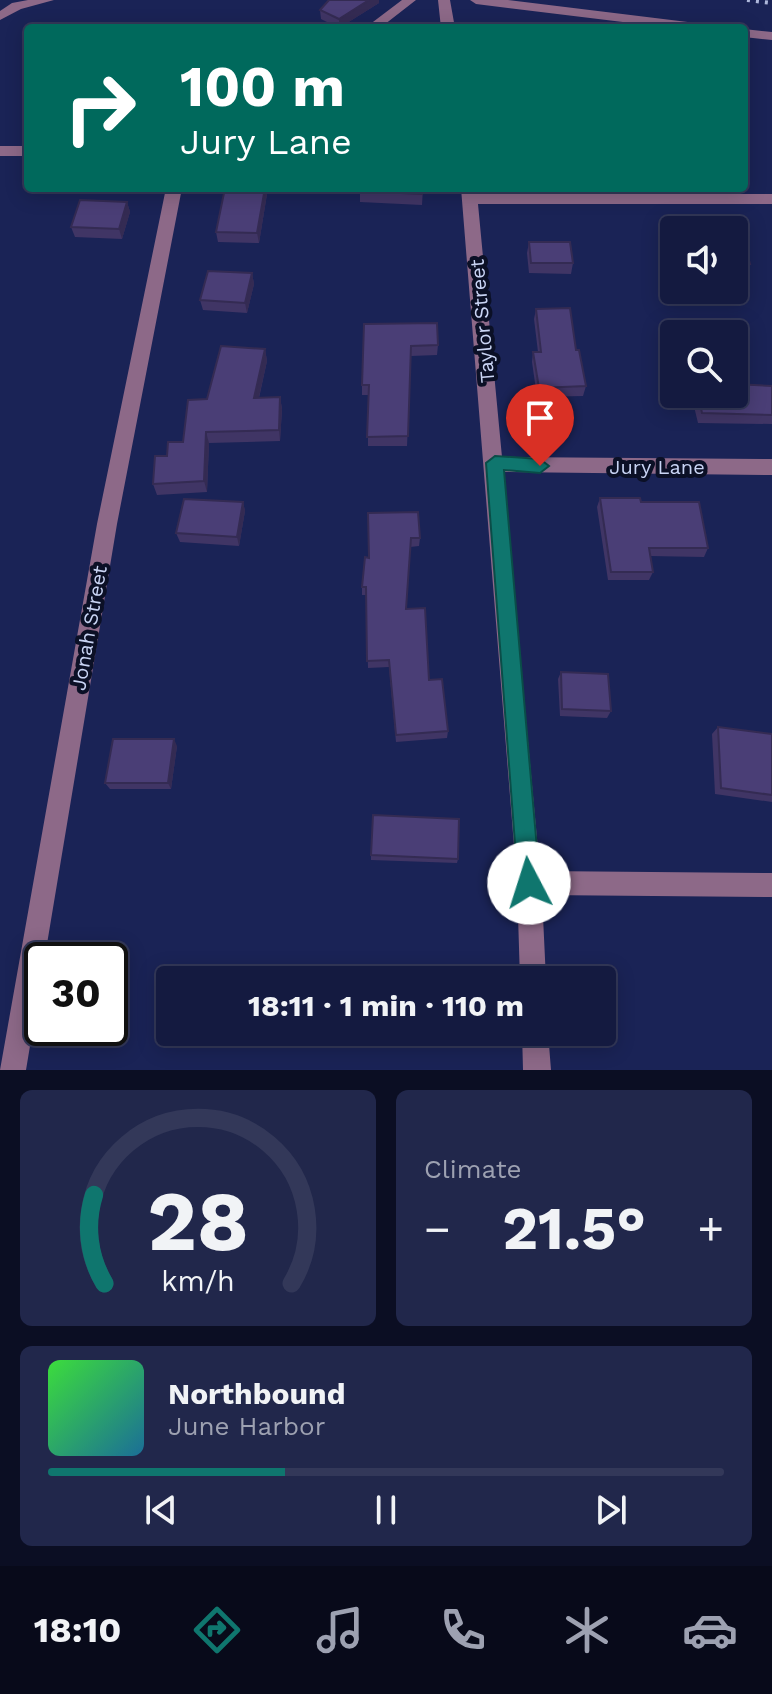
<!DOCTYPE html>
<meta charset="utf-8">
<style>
:root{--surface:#141a40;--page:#21274b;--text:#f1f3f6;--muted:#9da1b1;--line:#333859;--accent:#0f766e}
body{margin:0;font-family:"Work Sans",sans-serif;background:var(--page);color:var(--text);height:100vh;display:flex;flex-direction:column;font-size:30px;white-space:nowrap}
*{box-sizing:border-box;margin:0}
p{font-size:26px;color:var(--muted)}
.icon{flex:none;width:44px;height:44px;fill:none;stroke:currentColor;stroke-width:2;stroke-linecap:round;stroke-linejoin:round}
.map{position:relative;height:1070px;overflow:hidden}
.side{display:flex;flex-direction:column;gap:20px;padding:20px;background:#0b0e23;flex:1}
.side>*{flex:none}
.hud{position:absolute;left:24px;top:24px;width:724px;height:168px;border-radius:8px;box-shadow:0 4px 20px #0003,0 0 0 2px var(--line);background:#00695c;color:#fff;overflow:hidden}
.buttons{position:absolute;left:660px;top:216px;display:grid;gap:16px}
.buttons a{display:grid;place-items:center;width:88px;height:88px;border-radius:8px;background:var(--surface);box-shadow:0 4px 20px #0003,0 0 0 2px var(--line);font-size:40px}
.speed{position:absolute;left:24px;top:942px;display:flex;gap:16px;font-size:40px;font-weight:700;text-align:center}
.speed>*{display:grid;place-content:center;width:104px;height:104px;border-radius:50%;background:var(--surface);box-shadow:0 4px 20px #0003,0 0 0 2px var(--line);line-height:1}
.speed .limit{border:4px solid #111;border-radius:12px;background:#fff;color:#111}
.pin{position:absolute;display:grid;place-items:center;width:68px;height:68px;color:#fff;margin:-82px -34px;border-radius:50% 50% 50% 0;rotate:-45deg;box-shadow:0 0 8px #0007}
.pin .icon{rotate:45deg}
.me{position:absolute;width:88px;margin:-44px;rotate:355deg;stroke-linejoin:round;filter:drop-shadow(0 0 6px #0008)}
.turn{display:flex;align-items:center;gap:28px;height:168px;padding:0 24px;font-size:36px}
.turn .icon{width:104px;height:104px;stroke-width:2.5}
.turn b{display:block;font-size:56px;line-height:68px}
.big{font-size:60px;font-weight:700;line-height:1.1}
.side .tile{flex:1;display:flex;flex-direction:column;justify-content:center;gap:12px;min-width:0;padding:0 28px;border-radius:12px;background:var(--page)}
.side .dial{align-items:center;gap:0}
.dial svg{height:208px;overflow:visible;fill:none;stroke:var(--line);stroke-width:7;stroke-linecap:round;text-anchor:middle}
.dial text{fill:var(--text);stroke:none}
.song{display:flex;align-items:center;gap:24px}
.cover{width:96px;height:96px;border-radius:12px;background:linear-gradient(135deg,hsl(120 70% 55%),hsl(200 70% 35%))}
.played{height:8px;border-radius:4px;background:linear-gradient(90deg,var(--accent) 35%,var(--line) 35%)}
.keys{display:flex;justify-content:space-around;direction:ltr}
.heat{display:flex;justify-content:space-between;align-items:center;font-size:44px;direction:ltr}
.side .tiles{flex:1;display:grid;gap:20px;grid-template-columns:1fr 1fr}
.tile:last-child{grid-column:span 2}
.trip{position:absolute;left:156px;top:966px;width:460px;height:80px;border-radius:8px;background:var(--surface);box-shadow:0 4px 20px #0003,0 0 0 2px var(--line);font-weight:700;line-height:80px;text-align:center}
.dock{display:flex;height:128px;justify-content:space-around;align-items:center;background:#080a1a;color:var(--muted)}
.dock .icon{width:56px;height:56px}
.dock .on{color:var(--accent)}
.dock b{font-size:36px;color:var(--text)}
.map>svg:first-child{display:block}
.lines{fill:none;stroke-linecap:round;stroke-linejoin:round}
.minor{fill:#8d6988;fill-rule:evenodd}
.rail{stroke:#aeb8db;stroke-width:4;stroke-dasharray:3 6;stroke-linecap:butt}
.wall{fill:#403565}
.shaded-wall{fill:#342b53}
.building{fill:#4a3e76;stroke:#342b53;stroke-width:2}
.route{fill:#0f766e;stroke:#0a4d48;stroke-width:2}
.labels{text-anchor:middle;stroke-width:8;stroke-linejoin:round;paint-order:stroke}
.street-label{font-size:20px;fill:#c9d4f4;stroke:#0b1026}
</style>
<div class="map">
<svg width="772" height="1070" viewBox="0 0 772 1070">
<rect width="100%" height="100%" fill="#1a2356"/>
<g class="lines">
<path class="minor" d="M28 0H54L21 9 0 20V11L12 3Z
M402 0H416L380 28H365Z
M438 0H450L455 28H441Z
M470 0H508L704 24 711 28H672L476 4Z
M744 29 772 32V40L744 37Z
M0 146H28V156H0Z
M166 188H182L117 524 26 1070H0L97 524Z
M461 188H477V194H772V204H478L502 457 772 459V475L503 472 540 871 772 873V897L542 895 546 980H520L517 883Z
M522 1032H548L551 1070H523Z"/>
<path class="rail" d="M747 0 772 3"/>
</g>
<path class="wall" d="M379 3 339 28 321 19 320 10Z
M268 188 259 243 218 242 216 232Z
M360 188H423L422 205 360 202Z
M127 202 130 212 122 239 75 237 71 227Z
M734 232 750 264 745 275 734 274Z
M529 242 573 263 571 274 529 273 527 253Z
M252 273 254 284 247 313 203 310 200 300Z
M536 309 576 350 586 386 583 396 537 397 532 362 533 352H538L534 319Z
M364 324 438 345 437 355 411 356 407 446H368V395H362V385Z
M265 349 267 361 259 398 280 397 282 409 280 441 209 443 207 492 157 495 153 484 167 456 183 442 207 399Z
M735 384 772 386V424L698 423 691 394H734Z
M600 498 641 502 708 548 704 557 650 556 653 572 649 580H608L597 507Z
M243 502 245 511 239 546 180 542 176 533Z
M368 513 420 538 419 546 410 547 406 609 429 680 448 731 447 738 396 742 389 667 368 668 366 595H362V587L369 558Z
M561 672 611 711 607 718 560 716 558 679Z
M718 727 772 734V802L715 794 712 734Z
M177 746 171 789H110L105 783Z
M371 855 458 859 457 863 371 860Z"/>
<path class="shaded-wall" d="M369 0H379V3L339 28V19Z
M265 188H268L259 243 257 233Z
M127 202 130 212 122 239 119 229Z
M252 273 254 284 247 313 245 303Z
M265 349 267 361 256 410 254 398Z
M280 397 282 409 280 441 279 430Z
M206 432 209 443 207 492 204 481Z
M243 502 245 511 239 546 237 537Z
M174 739 177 746 171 789 168 783Z"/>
<path class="building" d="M329 0H369L339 19 320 10Z
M225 188H265L257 233 216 232Z
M360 188H423L422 194 359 191Z
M80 200 127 202 119 229 71 227Z
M734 232H741L750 264H734Z
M529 242H570L573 263H531Z
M208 271 252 273 245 303 200 300Z
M570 308 576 350H579L586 386 539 388 533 352H541L536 309Z
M437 323 438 345 411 346 408 436 367 437 369 385H362L364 324Z
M221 346 265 349 254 398 280 397 279 430 206 432 204 481 153 484 155 456H167L168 442H183L188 400 207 399Z
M734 380 735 384 772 386V415L702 413 698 394H734Z
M600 498H640L641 502H699L708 548H649L653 572H611Z
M184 499 243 502 237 537 176 533Z
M418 512 420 538H411L406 609 425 608 429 680 442 679 448 731 396 735 389 660 367 661 366 587H362L365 557 369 558 368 513Z
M561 672 608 674 611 711 562 709Z
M718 727 772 734V795L721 788Z
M113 739H174L168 783H105Z
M373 815 459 819 458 859 371 855Z"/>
<path class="route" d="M495 456 540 459 549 466 540 473 504 470 540 883 537 891 529 894 521 891 518 883 486 463Z"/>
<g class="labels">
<g class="street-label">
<text transform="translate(482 321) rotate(-95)" y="7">Taylor Street</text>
<text x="657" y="474">Jury Lane</text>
<text transform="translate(89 628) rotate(-80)" y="7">Jonah Street</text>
</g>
</g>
</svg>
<div class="buttons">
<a><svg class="icon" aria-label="sound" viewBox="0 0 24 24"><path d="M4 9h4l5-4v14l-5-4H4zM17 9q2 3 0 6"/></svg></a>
<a><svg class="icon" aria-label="search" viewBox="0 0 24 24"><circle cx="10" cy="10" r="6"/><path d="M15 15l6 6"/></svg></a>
</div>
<div class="speed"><div class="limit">30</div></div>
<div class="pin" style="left:540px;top:466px;background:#d93025"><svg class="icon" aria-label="arrive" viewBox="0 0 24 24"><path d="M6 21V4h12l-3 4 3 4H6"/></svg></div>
<svg class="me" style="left:529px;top:883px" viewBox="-20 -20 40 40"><circle r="19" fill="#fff"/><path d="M0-13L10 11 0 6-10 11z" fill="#0f766e"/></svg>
<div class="trip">18:11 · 1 min · 110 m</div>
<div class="hud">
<div class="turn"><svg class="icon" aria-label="right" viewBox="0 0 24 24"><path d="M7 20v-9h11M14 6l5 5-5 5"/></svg><div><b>100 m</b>Jury Lane</div></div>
</div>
</div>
<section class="side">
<div class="tiles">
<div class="tile dial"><svg viewBox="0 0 100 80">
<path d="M14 69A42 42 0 1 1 86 69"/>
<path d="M14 69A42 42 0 0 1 10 35" stroke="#0f766e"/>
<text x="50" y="56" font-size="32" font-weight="700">28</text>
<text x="50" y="72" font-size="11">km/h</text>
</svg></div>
<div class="tile"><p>Climate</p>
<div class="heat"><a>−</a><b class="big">21.5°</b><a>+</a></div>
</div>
<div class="tile">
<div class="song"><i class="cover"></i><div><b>Northbound</b><p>June Harbor</p></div></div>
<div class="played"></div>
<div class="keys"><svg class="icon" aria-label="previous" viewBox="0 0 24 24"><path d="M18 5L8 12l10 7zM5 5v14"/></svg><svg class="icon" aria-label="pause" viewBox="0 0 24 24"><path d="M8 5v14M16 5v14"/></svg><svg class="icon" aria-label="next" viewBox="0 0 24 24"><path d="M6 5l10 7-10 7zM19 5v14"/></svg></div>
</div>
</div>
</section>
<nav class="dock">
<b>18:10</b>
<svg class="icon on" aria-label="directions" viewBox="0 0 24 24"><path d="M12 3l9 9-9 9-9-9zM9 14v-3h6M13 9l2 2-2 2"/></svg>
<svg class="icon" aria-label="music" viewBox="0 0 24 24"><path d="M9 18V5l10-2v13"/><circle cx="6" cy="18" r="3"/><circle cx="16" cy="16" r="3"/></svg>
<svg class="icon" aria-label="phone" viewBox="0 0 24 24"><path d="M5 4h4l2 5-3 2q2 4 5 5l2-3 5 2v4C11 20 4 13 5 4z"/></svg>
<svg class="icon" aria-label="climate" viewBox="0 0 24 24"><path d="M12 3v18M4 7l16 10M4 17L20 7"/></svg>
<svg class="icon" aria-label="car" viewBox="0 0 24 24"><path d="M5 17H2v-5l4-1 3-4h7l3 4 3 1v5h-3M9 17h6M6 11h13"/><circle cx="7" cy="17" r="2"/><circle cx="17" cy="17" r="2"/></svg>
</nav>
